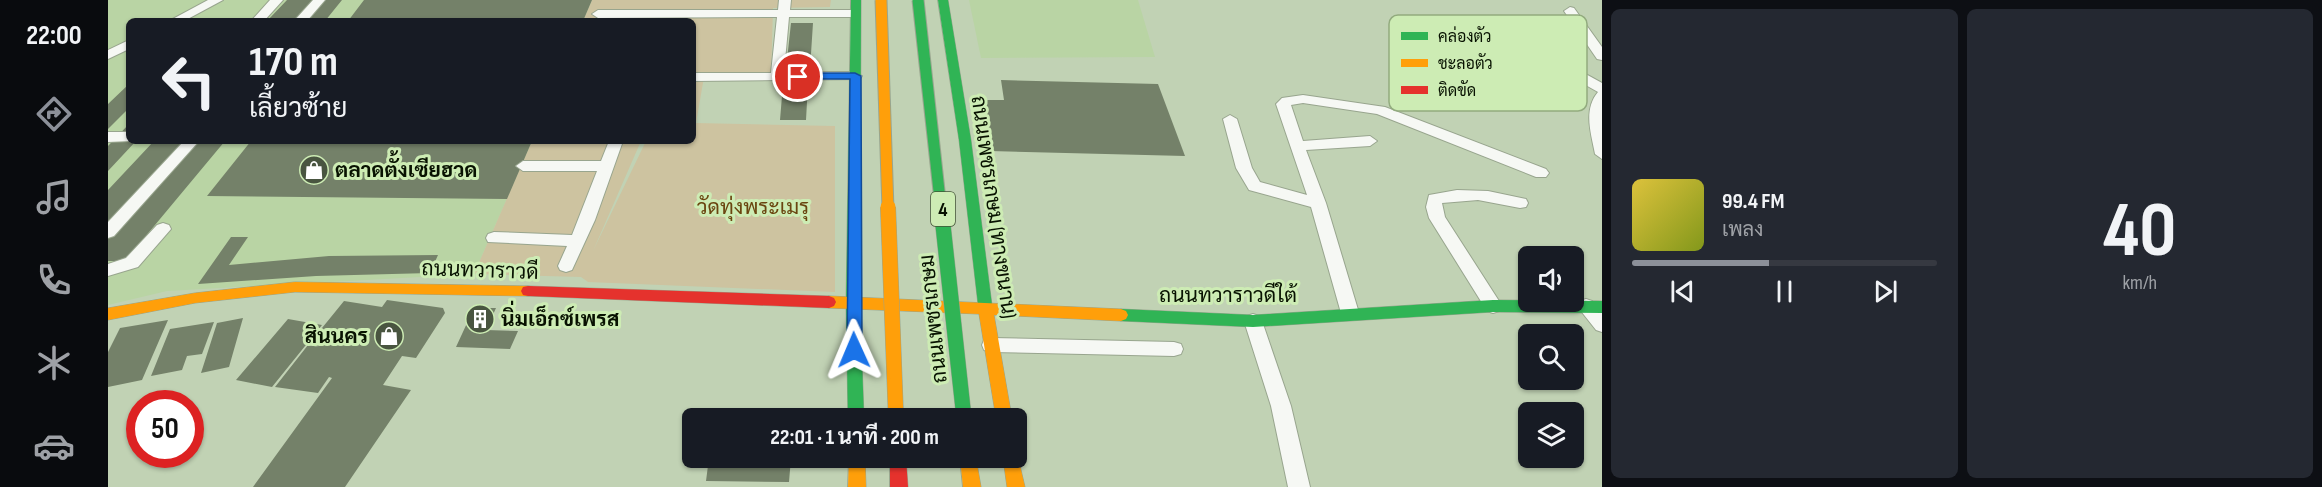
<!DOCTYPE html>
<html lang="th">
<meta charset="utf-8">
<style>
:root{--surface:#171b24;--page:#242831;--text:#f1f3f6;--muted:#9ea1a6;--line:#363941;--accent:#8c9099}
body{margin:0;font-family:"Sofia Sans Condensed",Sarabun,sans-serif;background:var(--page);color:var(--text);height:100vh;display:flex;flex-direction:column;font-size:22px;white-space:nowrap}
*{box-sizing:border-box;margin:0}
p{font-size:20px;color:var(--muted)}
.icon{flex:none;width:33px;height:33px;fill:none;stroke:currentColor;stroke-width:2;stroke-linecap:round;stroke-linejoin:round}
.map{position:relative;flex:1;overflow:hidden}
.sheet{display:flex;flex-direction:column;gap:9px;padding:9px;background:#0d0f14;width:720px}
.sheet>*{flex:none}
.banner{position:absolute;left:18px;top:18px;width:570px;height:126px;border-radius:9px;box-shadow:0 2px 4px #0004;background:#171b24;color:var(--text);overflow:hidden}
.fabs{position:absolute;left:1410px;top:246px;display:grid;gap:12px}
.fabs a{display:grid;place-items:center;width:66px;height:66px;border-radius:9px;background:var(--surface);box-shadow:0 2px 4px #0004;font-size:30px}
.speed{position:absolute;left:18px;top:390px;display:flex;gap:12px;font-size:30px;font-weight:700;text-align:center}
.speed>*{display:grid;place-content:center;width:78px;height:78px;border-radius:50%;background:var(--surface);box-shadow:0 2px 4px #0004;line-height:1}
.speed .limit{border:9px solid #d22;background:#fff;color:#111}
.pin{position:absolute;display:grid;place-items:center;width:51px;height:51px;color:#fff;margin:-26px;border:3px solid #fff;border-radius:50%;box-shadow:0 2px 6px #0007}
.me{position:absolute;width:66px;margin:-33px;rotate:359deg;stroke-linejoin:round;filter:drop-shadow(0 0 4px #0008)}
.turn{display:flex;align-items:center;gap:21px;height:126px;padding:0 24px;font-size:27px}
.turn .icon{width:78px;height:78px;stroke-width:2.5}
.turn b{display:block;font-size:42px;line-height:51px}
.sheet .widget{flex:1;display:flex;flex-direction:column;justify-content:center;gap:9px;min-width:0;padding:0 21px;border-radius:9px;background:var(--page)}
.sheet .dial{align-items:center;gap:0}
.dial b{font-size:78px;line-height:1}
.song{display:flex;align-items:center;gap:18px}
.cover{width:72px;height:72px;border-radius:9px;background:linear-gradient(135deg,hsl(50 70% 55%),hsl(70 70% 35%))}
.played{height:6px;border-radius:3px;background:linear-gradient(90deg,var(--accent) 45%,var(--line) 45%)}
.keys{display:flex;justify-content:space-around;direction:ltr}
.sheet .tiles{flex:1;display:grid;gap:9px;grid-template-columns:repeat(2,1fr)}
.trip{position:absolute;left:574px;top:408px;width:345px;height:60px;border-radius:9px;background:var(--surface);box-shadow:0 2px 4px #0004;font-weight:700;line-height:60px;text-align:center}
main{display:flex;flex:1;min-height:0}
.menu{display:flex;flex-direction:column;width:108px;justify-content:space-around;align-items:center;background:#090b0e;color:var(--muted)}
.menu .icon{width:42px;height:42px}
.menu .on{color:var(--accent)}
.menu b{font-size:27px;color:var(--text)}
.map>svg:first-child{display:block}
.built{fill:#b9d4a4}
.green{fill:#cdc3a0}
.building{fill:#748169}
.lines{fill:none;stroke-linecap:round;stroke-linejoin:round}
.street-casing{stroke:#98a58e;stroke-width:2}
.fast-casing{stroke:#98a58e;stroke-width:1}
.slow-casing{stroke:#98a58e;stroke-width:1}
.jam-casing{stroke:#98a58e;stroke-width:1}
.street{fill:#f6f8f4;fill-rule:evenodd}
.fast{fill:#30b455;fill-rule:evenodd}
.slow{fill:#ff9f0a;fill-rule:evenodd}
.jam{fill:#e5322d;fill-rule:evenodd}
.fast-bridge-far1-casing{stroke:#98a58e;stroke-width:13;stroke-linecap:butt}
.fast-bridge-casing{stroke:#98a58e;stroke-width:16;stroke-linecap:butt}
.slow-bridge-far1-casing{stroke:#98a58e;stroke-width:13;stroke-linecap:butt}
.slow-bridge-casing{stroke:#98a58e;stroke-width:16;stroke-linecap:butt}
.fast-bridge-far1{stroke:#30b455;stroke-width:11}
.fast-bridge{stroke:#30b455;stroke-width:15}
.slow-bridge-far1{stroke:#ff9f0a;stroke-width:11}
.slow-bridge{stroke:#ff9f0a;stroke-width:15}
.route{fill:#1a73e8;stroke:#114b97;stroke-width:1.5}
.labels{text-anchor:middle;stroke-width:6;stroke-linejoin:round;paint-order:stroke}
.shield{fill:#cdecb4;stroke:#435337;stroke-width:1.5}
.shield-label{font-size:20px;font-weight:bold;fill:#081201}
.poi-label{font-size:21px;font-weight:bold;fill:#081201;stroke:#cdecb4;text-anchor:start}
.park-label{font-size:21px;fill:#6a4510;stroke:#cdecb4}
.street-label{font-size:21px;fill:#081201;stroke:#cdecb4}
.key{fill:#cdecb4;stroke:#92ab7e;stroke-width:1.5}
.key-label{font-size:16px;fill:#081201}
</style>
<main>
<nav class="menu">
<b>22:00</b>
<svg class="icon on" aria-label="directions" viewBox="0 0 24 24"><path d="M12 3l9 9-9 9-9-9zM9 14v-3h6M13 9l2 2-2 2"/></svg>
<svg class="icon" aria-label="music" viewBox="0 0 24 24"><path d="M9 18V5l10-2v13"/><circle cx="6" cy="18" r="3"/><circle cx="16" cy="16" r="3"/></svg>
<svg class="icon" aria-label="phone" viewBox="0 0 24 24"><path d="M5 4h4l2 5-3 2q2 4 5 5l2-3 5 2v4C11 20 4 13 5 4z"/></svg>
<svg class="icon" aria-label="climate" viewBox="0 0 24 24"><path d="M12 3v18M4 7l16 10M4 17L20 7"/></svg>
<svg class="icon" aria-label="car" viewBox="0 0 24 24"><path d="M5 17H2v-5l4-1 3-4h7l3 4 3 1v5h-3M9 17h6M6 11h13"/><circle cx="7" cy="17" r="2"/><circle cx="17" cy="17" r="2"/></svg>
</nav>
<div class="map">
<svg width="1494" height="487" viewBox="0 0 1494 487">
<rect width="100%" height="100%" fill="#c1d2b4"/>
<path class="built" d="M0 0H484L475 21H21V141H424L366 274 59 291 0 305Z
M861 0H1030L1047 57 873 58Z"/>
<path class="green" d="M484 0H723L722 7 665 8 663 77H596L588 123 727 126V292L480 282 473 277 366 274 424 141H533L485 251 538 141H585V21H475Z"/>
<path class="building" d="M179 0H234L217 21H159Z
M256 0H484L475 21H240Z
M683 23H705L702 69H678Z
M893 80 1050 84 1077 156 882 151 876 100H896Z
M21 84V108L0 129V104Z
M675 84H700L698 120H672Z
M21 124V141H28L0 171V146Z
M46 141H117L17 261H0V190Z
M143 141H424L399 199 99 196Z
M123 237H140L121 265 221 256 330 255 322 273 208 276 90 284Z
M279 300 335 308 337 313 308 358 294 356 275 385 303 390 237 487H145L224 378 221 377 210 393 167 387 200 345 211 347 201 344 236 301 274 307Z
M366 308H388L378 330 410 331 402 349 348 347Z
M135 318 121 367 93 373 109 323Z
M180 319 214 325 164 387 128 380Z
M60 320 34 380 0 387V352L12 328Z
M106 322 94 354 79 356 74 370 43 376 62 329Z
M601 458H683L681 482 598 481Z"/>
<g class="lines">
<g class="street-casing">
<path id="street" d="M100 0H115L76 21H61Z
M162 0H175L156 21H143Z
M205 0H217L199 21H186Z
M671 0H683L682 10H752V16L748 17H681L676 72H747L754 76 752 79 585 81V73H663L669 17 490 18 484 14 490 10H670Z
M1462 7 1466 8 1494 47V60L1489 59 1456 11Z
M21 40V49L0 59V50Z
M1446 45 1452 49 1443 55 1494 83V159L1487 154C1483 133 1475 110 1490 92L1433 60 1357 97 1352 98 1345 94Z
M1195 95 1277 107 1438 169 1441 173 1438 177H1428L1269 114 1195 103 1183 105 1195 141 1262 136 1269 141 1262 146 1198 150 1218 203 1251 313 1248 318 1242 320 1236 318 1233 313 1203 207 1141 190 1128 168 1115 119 1122 115 1129 119 1144 168 1152 182 1199 195 1168 104 1174 98Z
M0 132H21V141H23L0 142Z
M76 141H91L6 236 0 238V222Z
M501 141H515L487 220 464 270 458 272 452 270 450 266 459 246 380 242 378 238 380 234 386 232 464 235 489 171H415L408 166 415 161H493Z
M1349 190 1380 191 1418 199 1420 203 1418 207 1412 208 1370 200 1334 203 1337 217 1391 301 1394 306 1391 311 1385 313 1379 311 1321 218 1318 207 1321 195Z
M55 223 61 225 63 229 30 267 0 276V264L18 258 49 225Z
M1478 299 1484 301 1494 313V332L1488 330 1469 306 1472 301Z
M1145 314 1151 316 1154 321 1183 406 1202 487H1180L1163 406 1136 321 1139 316Z
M883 338 1066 342 1073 344 1075 349 1073 354 1066 356 883 352 876 350 874 345 876 340Z"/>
</g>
<g class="fast-casing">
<path id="fast" d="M743 0H753L752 304 756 418H740L738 304Z
M830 0H840L863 140 885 313 883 317H873L871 313 851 140Z
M1385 300 1494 301V313L1385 312 1145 327 1013 321 1008 319 1006 315 1008 311 1013 309 1145 315Z"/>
</g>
<g class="slow-casing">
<path id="slow" d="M187 282 420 286 425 287 427 291 425 295 420 296 187 292 87 303 0 320V308L87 293Z
M721 296 1013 309 1018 311 1020 315 1018 319 1013 321 886 315 904 418H888L871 314 721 308 716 306 714 302 716 298Z
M909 453 917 487H899L895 458H909Z
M741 458H757L758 487H740Z
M852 458H868L873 487H855Z"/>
</g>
<g class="jam-casing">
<path id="jam" d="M420 286 721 296 726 298 728 302 726 306 721 308 420 296 415 295 413 291 415 287Z
M782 458H798L800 487H782Z"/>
</g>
<use href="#street" class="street"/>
<use href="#fast" class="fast"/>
<use href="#slow" class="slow"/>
<use href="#jam" class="jam"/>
<g class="fast-bridge-far1-casing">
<path id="fast-bridge-far1" d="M810 0 833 209"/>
</g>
<g class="fast-bridge-casing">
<path id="fast-bridge" d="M833 207 856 418"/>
</g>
<g class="slow-bridge-far1-casing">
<path id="slow-bridge-far1" d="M773 0 780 209"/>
</g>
<g class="slow-bridge-casing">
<path id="slow-bridge" d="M780 207 788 418"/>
</g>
<use href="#fast-bridge-far1" class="fast-bridge-far1"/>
<use href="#fast-bridge" class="fast-bridge"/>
<use href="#slow-bridge-far1" class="slow-bridge-far1"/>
<use href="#slow-bridge" class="slow-bridge"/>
</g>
<path class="route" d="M690 73H747L753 76 754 350 752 354 746 356 741 354 739 350 742 79H686L684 77Z"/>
<defs>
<g id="shop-disc" transform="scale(1.5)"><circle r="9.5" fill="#495540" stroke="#cdecb4"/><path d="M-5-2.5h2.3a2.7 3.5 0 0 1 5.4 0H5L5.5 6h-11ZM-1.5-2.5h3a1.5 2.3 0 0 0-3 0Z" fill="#fff"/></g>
<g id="building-disc" transform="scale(1.5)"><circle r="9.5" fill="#495540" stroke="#cdecb4"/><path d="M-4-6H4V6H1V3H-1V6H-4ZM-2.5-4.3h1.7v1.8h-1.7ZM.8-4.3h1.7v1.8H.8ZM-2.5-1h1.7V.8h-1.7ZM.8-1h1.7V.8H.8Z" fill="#fff"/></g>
</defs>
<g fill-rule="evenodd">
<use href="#shop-disc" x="206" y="170"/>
<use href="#building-disc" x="372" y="319"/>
<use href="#shop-disc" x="281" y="336"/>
</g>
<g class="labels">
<rect class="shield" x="823" y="192" width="24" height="34" rx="4.5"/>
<g class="shield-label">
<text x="835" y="216">4</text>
</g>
<g class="poi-label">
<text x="227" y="177">ตลาดตั้งเซียฮวด</text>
<text x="393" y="326">นิ่มเอ็กซ์เพรส</text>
<text x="260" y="343" text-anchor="end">สินนคร</text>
</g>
<g class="park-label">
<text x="645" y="214">วัดทุ่งพระเมรุ</text>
</g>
<g class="street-label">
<text transform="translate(886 207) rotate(82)" y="7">ถนนเพชรเกษม (ทางขนาน)</text>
<text transform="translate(372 270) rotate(2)" y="7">ถนนทวาราวดี</text>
<text x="1120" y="302">ถนนทวาราวดีใต้</text>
<text transform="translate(825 319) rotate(-96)" y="7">ถนนเพชรเกษม</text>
</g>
</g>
<rect x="1281" y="15" width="198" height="96" rx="9" class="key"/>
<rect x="1293" y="32" width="27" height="8" fill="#30b455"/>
<rect x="1293" y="59" width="27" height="8" fill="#ff9f0a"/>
<rect x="1293" y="86" width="27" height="8" fill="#e5322d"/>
<g class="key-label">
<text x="1330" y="42">คล่องตัว</text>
<text x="1330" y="69">ชะลอตัว</text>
<text x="1330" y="96">ติดขัด</text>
</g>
</svg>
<div class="fabs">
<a><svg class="icon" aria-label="sound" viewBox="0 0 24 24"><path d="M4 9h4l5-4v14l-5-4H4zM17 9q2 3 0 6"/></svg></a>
<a><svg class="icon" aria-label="search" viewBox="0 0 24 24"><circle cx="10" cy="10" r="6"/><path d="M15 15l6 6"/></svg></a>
<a><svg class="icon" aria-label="layers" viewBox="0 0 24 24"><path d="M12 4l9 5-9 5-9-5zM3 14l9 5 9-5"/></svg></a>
</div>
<div class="speed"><div class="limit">50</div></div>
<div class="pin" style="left:690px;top:77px;background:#d93025"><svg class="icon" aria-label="arrive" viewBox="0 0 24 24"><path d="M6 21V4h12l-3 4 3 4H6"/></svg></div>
<svg class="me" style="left:746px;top:350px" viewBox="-20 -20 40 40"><path d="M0-17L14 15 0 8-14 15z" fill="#1a73e8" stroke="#fff" stroke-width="4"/></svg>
<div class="trip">22:01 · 1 นาที · 200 m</div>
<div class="banner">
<div class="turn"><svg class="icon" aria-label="left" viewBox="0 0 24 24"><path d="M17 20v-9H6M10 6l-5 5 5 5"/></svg><div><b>170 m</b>เลี้ยวซ้าย</div></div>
</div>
</div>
<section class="sheet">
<div class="tiles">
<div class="widget">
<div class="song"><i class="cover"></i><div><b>99.4 FM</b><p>เพลง</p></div></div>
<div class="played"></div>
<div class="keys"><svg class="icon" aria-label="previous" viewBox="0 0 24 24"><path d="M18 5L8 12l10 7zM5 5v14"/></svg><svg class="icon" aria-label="pause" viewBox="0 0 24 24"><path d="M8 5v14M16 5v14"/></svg><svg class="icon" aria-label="next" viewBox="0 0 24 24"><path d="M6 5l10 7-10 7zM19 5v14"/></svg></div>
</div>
<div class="widget dial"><b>40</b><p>km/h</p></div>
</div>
</section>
</main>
